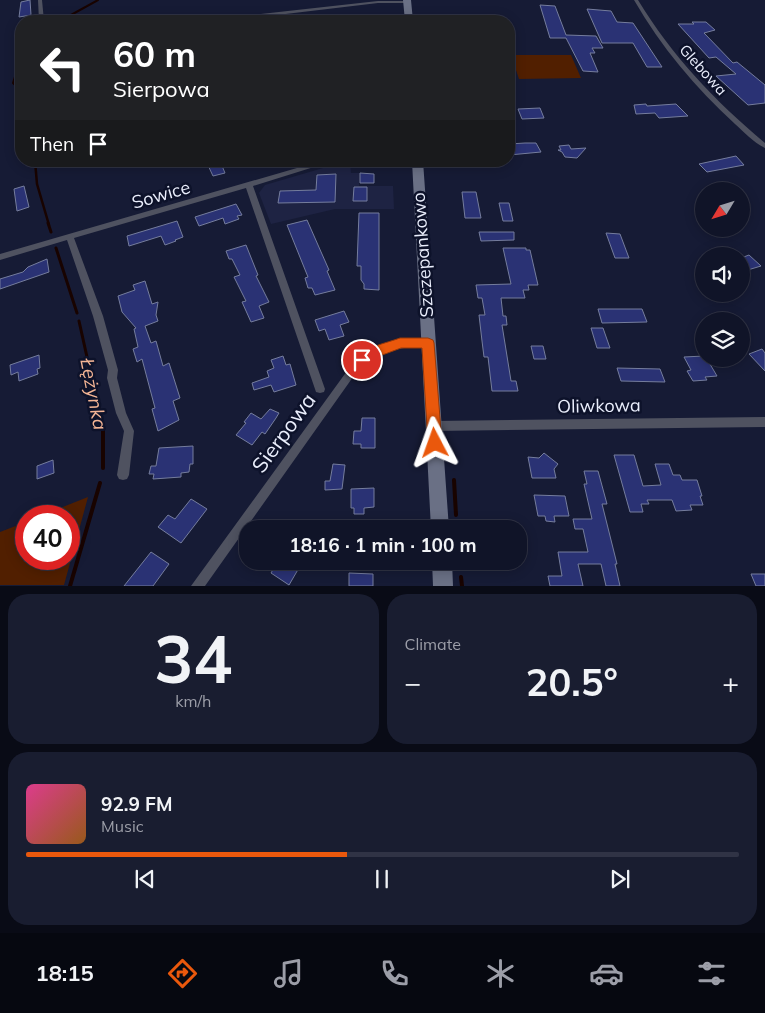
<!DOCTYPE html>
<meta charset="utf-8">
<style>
:root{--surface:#101428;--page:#191d30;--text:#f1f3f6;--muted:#9c9ea8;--line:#303345;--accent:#ea580c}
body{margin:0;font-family:Mulish,sans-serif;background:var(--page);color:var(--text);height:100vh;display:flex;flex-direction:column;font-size:19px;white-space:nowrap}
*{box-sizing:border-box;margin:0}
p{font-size:16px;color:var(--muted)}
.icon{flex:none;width:28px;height:28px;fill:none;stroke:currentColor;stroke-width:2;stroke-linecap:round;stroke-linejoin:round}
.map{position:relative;height:586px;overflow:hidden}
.sheet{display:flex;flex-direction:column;gap:8px;padding:8px;background:#090b16;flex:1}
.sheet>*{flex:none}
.banner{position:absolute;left:15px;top:15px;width:500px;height:152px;border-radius:20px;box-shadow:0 2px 12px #0003,0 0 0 1px var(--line);background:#202124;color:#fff;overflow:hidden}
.needle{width:32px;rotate:232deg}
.tools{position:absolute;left:695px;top:182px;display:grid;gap:10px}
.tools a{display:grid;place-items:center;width:55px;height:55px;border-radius:50%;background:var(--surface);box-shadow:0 2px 12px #0003,0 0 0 1px var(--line);font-size:25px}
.speed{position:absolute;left:15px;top:505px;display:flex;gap:10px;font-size:25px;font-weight:700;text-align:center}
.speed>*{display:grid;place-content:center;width:65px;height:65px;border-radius:50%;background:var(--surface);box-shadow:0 2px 12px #0003,0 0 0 1px var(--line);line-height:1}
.speed .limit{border:8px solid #d22;background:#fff;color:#111}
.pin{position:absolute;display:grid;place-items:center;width:42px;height:42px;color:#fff;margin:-21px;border:2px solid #fff;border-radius:50%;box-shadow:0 1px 5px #0007}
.me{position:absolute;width:55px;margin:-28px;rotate:356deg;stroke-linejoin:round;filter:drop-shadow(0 0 4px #0008)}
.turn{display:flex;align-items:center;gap:18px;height:105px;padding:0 15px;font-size:22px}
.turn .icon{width:65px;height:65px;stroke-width:2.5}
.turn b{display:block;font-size:35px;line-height:42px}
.then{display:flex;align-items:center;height:48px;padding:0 15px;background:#0003;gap:10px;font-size:19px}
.big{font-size:38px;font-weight:700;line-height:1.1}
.sheet .tile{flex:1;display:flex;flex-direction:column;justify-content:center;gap:8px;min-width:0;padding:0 18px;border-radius:20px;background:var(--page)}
.sheet .dial{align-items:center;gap:0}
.dial b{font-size:65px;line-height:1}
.song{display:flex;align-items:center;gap:15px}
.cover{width:60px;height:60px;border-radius:8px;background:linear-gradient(135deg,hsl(330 70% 55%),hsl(30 70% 35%))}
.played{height:5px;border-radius:2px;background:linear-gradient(90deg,var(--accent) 45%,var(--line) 45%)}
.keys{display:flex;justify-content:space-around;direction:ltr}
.heat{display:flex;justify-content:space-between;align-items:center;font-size:28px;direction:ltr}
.sheet .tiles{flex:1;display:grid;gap:8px;grid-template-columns:1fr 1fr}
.tile:last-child{grid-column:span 2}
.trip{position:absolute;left:239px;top:520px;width:288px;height:50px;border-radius:20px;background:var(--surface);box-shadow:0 2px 12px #0003,0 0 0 1px var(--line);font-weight:700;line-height:50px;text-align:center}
.dock{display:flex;height:80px;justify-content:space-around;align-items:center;background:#060810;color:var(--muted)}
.dock .icon{width:35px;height:35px}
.dock .active{color:var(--accent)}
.dock b{font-size:22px;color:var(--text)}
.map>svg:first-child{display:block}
.built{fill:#1e2343}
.green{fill:#511f00}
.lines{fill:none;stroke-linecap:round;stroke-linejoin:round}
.stream-far3{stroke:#180300;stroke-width:2}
.stream-far2{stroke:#180300;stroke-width:2.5}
.stream-far1{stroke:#180300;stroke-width:3}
.stream{stroke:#180300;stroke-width:4}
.building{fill:#2a3274;stroke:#757d9d}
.street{fill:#4f5260;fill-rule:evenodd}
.secondary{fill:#6a7085;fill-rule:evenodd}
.route{fill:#ea580c;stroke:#983908}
.labels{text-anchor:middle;stroke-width:5;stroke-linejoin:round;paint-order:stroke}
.far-street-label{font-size:15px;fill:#eaeefc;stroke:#0d122a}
.street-label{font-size:18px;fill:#eaeefc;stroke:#0d122a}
.water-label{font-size:19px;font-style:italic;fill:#f4b595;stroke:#0d122a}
.near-street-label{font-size:21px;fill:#eaeefc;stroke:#0d122a}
</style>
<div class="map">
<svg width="765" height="586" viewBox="0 0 765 586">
<rect width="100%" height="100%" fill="#161b35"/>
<path class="built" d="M347 161H350L351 173H360L359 186H393L394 209H335L271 224 259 193 265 185Z"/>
<path class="green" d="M511 55H571L581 78 519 79Z
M88 497 64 585H0V532L26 522V559H69V516H40Z"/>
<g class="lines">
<path class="stream-far3" d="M60 21 98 0
M21 58 13 83 21 91"/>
<path class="stream-far2" d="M35 161 37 184 49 225"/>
<path class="stream-far1" d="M48 223 51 232
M56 248 77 313
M79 321 93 384"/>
<path class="stream" d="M93 383 103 430V468
M454 480 456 515
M460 561 461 564
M461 577 462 586
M70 586 100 483"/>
</g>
<path class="building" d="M30 0 31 15 19 17 21 2Z
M540 5 555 6 566 35 596 36 603 48H592L595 53H590L598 72 583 71 566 38H550Z
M587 9 611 11 617 22 633 23 662 67H647L633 43H602Z
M692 22H706L715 30 704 33 733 63 737 62 765 85V103L748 105 716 76 736 74 716 57 709 58 678 24H694Z
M646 104 647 106 676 104 688 116 659 118 655 113 636 114 634 105Z
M540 108 544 118 522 119 518 109Z
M525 143H536L541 152 509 155V144Z
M569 145 571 149 586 148 577 158 565 157 562 152 558 150H561L559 146Z
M736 156 744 165 707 172 699 164Z
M206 161H220L225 173 213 176Z
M360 173 374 174V183H360Z
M336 174 335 202 278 203 280 191 316 190 317 175Z
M24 186 29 207 17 211 14 189Z
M354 187H367V201H353Z
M462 192H476L481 218H465Z
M499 203H509L513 221H503Z
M236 204 242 215 237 216 239 219 225 224 223 218 199 226 195 217Z
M359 213H379V290L364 289V284L361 280V266H357Z
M307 220 329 270 327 271 335 290 315 295 312 288H308L305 278 308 277 287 225Z
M177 221 183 237 175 240 176 241 165 245 161 236 129 246 127 236Z
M479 232H514V240L481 241Z
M606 233 620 234 629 258H615Z
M246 245 258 275 256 276 269 302 259 306 264 318 251 322 242 302 246 301 234 277 240 275 232 259H229L226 251Z
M503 248H526V250H530L538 285H528L529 290H523L525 298H501L503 316H506L507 325H502L511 381H516L518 391H492L488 357H484L482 341 479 315H485L482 298H478L476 285 511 284Z
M749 255 761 266 741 272V258Z
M47 259 49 272 0 289V279L23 272 28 267Z
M145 281 152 304 158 302 156 315 158 321 145 326 151 343 156 341 163 366 169 363 180 398 173 401 179 420 158 431 152 409 155 408 142 359 137 362 133 349 138 347 134 329 136 328 122 312 118 296 135 290 133 285Z
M598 309H642L647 322 602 323Z
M344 311 349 322 340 325 344 336 329 340 325 329 319 331 315 320Z
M591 328H603L610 348H597Z
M531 346H543L546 359H534Z
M762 349 765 353V371L749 354Z
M39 355 40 368 37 369 38 374 19 381 18 372 11 375 10 365Z
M283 356 286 365 290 364 296 385 274 392 271 385 254 390 252 383 269 377 267 371 274 368 271 360Z
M704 356V359H707L717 376 705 377 707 380 693 381 687 371 691 370 684 357Z
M617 368 660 369 665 382 621 381Z
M270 409 279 413 276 418 265 434 262 432 252 445 236 435 246 423 244 422 251 413 261 419Z
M362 418H375V448H361V444H353L354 431H361Z
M193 446V464H190L189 472 181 473V477L153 479 154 474H149L151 466H156L159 448Z
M544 453 558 464 554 469 556 478H532L528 457 539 458Z
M614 455H634L643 486 661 485 655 464H669L673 475H680L682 480H697L702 496H700L703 505H690L692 510 676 511 672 500H647L649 504H641L643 512H630Z
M53 460 54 473 37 479V466Z
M333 464 345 465 342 489 325 490V481H330Z
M584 471H598L607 504H602L617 564H615L620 586H606L601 564H578L583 586H550L548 576H562L558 552H588L583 529H575L573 519H592L584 484H587Z
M374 488V507L364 508V514H354V508H351V489Z
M534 495 565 496 569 516H554L555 522 546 521 545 516H538Z
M191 499 207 509 181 543 158 527 168 515 175 519Z
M151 552 169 564 153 586H124Z
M264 561H303L289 585 271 573 274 568Z
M349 573 373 574V586H349Z
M751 574H765V586H756Z"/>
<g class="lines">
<path class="street" d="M38 0H42L44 21H39Z
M634 0H638C672 56 715 101 765 143V148C754 143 744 132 735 124 695 87 661 47 634 0Z
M378 1H408L410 2 408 3H378L227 21H214L217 19Z
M321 161H333L253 186 325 389 324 392 320 393 316 392 315 389 246 188 74 238 103 316 118 370 117 378 126 413 134 431 129 475 127 479 123 480 119 479 117 475 124 431 116 413 107 378 108 370 93 316 67 240 0 260V254Z
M428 339 431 340 433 343 431 346C423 348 413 347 404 348 382 351 368 362 353 377L205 586H191L347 371C372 346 392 340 428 339Z
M765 417V427L434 431 430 429 429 426 430 423 434 421Z"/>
<path class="secondary" d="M403 0H411L413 21H405Z
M412 161H423L449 529H431Z
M432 561H452L453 586H433Z"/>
</g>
<path class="route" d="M400 338H428L433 340 434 343 442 443 440 448 435 450 430 448 428 443 422 348H401L377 357 362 365 358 364 356 360C363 347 387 343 400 338Z"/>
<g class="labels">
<g class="far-street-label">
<text transform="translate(703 70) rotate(48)" y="5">Glebowa</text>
</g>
<g class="street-label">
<text transform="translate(161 195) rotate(-16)" y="6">Sowice</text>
<text transform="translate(423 255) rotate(-94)" y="6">Szczepankowo</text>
<text transform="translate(599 406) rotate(-1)" y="6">Oliwkowa</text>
</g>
<g class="water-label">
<text transform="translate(94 394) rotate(79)" y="7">Łężynka</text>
</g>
<g class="near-street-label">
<text transform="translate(284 433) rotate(-54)" y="7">Sierpowa</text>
</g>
</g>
</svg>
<div class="tools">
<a><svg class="needle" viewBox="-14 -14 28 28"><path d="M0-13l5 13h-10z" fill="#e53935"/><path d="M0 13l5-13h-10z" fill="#9c9ea8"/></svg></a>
<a><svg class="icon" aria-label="sound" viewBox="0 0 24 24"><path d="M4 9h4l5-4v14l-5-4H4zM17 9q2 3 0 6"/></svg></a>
<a><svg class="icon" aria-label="layers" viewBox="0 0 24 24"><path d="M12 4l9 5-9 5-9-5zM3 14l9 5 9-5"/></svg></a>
</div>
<div class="speed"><div class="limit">40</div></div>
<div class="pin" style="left:362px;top:360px;background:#d93025"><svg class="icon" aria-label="arrive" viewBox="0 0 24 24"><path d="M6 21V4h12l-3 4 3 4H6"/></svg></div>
<svg class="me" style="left:435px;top:443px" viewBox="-20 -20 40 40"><path d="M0-17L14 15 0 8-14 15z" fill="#ea580c" stroke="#fff" stroke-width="4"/></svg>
<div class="trip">18:16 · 1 min · 100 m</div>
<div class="banner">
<div class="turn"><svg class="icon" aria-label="left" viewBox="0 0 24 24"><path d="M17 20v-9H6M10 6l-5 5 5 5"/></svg><div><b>60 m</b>Sierpowa</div></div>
<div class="then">Then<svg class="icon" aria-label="arrive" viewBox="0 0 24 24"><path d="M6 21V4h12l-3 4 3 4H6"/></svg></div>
</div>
</div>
<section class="sheet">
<div class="tiles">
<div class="tile dial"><b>34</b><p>km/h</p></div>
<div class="tile"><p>Climate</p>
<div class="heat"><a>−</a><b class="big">20.5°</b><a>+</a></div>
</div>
<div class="tile">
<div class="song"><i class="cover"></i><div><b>92.9 FM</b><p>Music</p></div></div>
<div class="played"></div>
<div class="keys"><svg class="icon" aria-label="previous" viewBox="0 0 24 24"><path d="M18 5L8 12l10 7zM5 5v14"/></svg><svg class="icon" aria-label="pause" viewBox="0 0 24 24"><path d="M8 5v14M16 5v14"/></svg><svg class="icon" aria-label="next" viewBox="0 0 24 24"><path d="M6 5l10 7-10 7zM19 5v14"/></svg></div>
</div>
</div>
</section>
<nav class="dock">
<b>18:15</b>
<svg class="icon active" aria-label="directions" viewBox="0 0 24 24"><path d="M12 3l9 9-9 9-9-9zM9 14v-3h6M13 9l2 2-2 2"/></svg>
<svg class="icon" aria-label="music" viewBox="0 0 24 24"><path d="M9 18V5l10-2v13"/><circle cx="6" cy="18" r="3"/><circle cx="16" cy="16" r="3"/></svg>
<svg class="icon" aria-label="phone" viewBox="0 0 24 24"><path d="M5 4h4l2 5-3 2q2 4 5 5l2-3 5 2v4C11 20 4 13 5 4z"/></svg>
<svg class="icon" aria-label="climate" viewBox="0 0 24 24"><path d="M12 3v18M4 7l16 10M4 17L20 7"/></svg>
<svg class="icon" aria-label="car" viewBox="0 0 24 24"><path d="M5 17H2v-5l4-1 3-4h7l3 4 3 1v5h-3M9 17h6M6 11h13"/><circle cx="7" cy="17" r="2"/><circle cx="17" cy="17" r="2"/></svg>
<svg class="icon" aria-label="filters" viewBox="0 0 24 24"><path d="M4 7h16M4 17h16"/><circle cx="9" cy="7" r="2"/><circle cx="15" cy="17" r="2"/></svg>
</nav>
